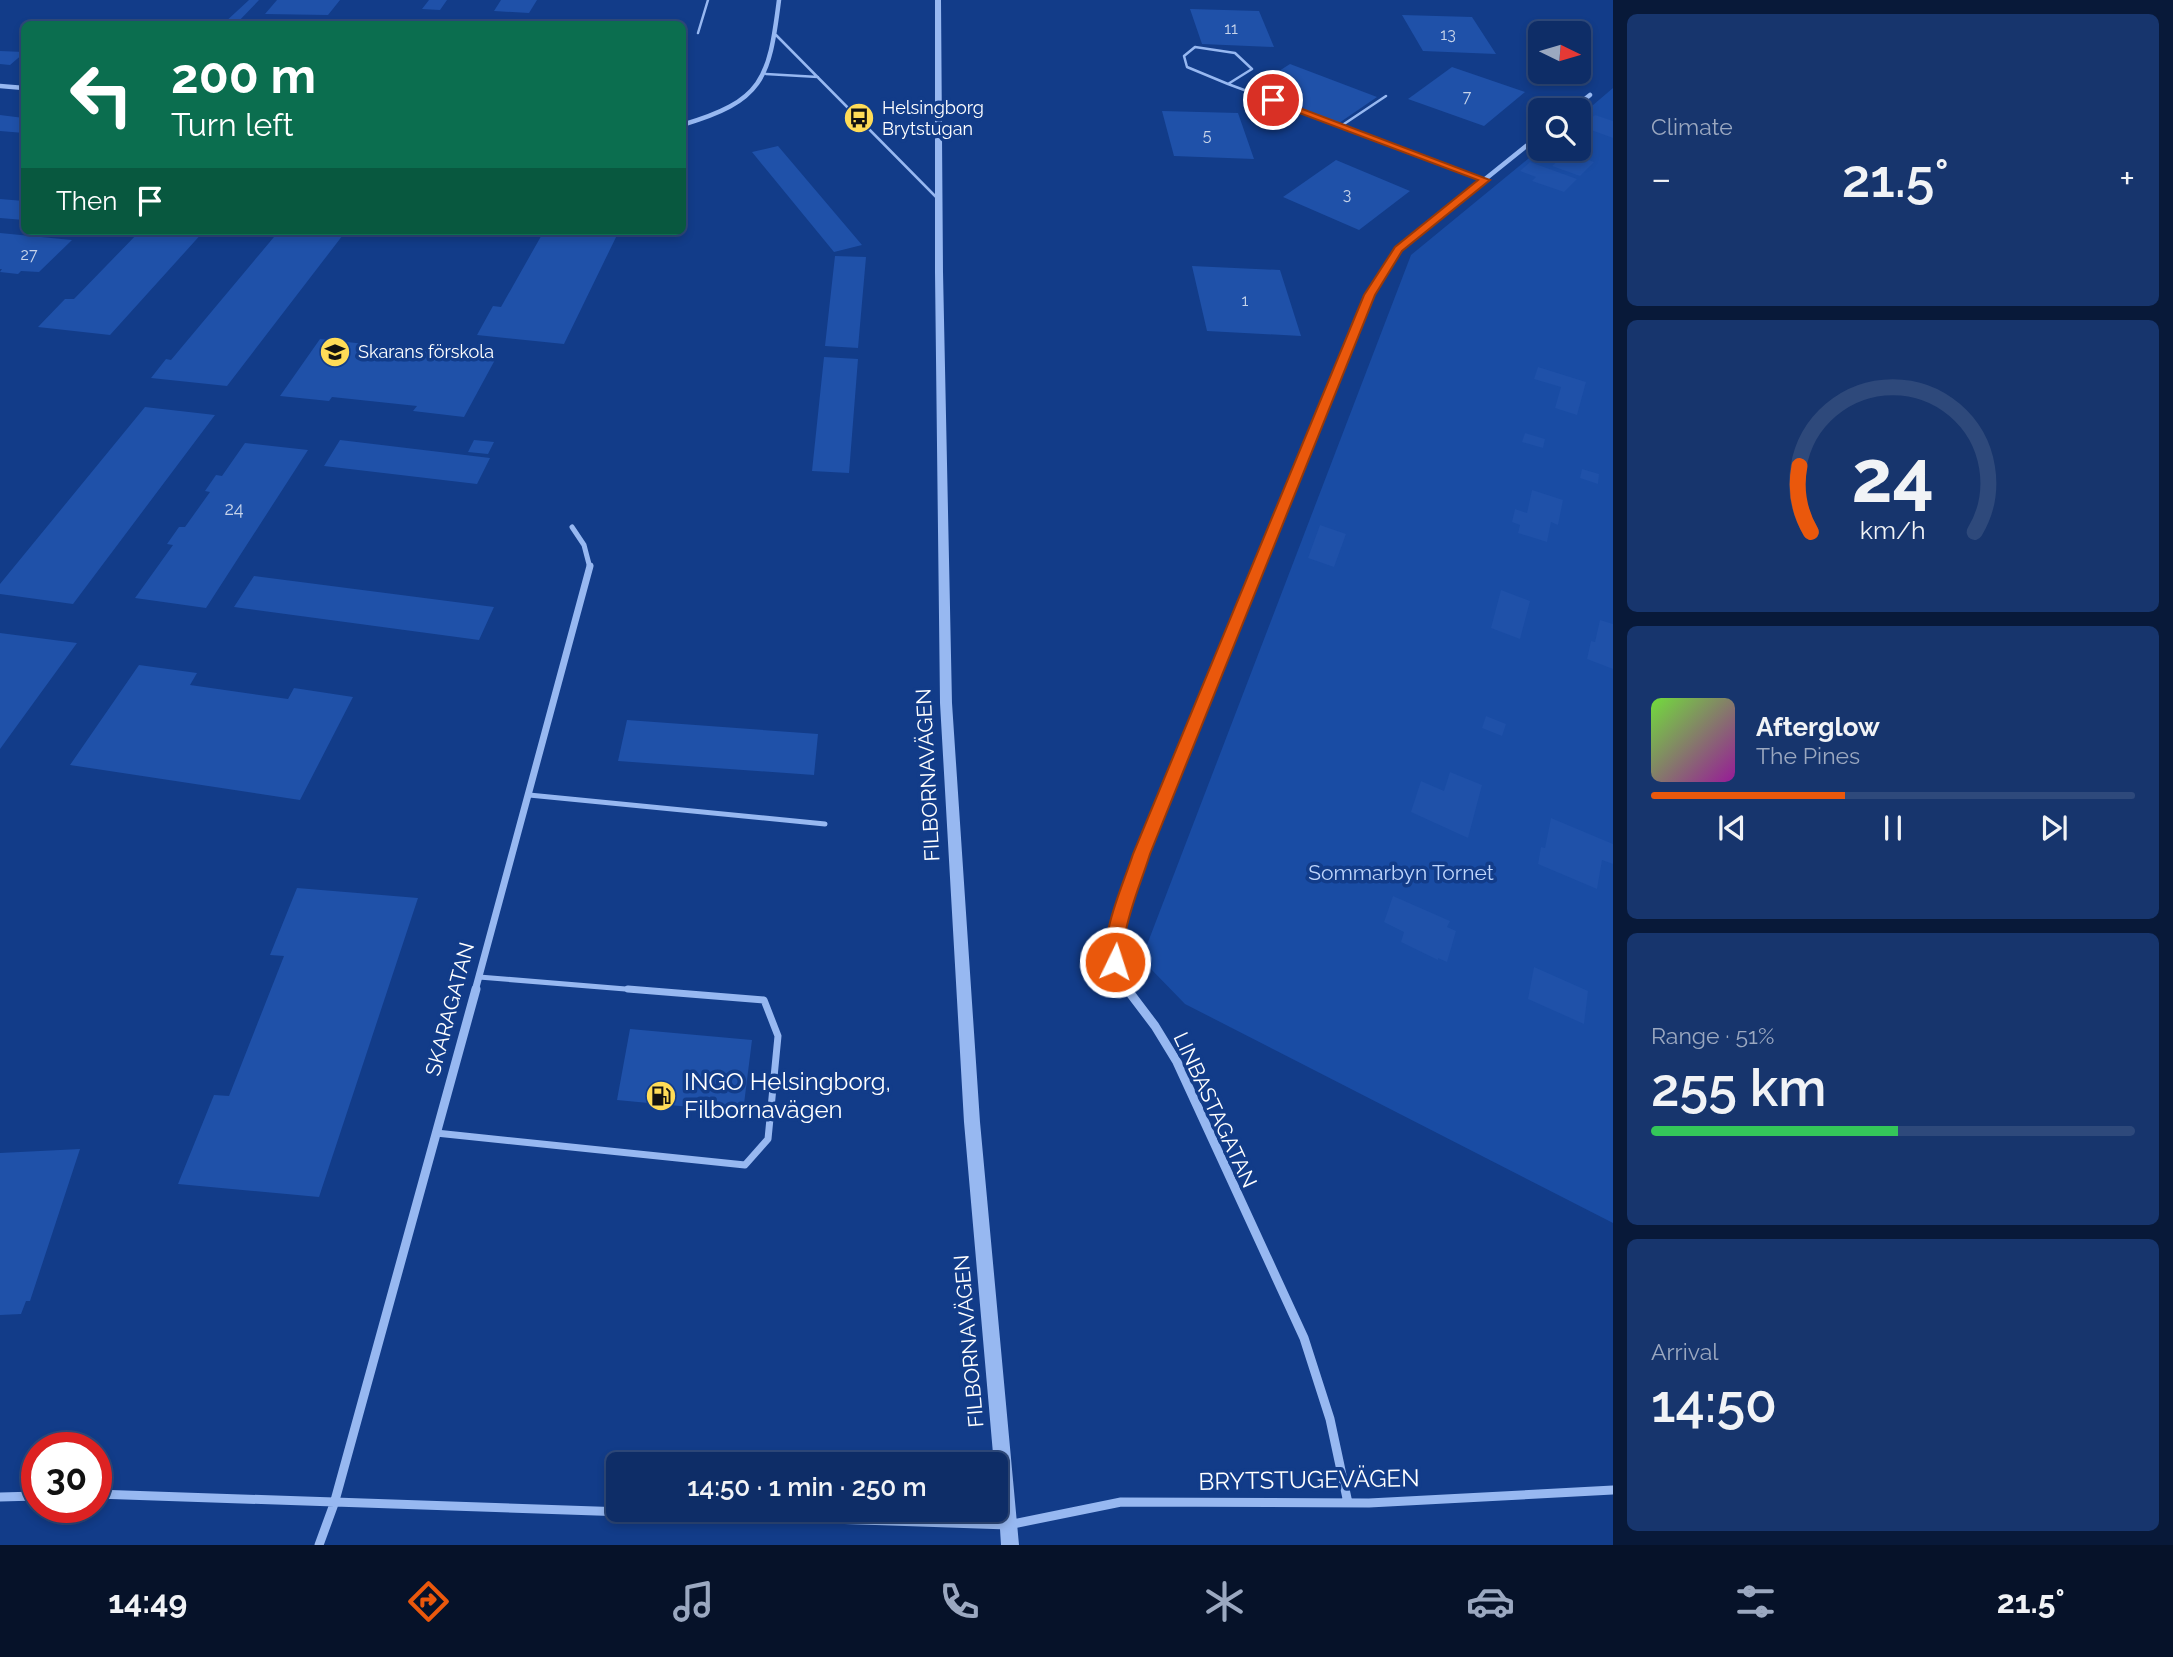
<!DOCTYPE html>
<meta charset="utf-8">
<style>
:root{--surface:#0e2d67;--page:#17356d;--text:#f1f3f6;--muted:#9ba8c0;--line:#2e497b;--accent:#ea580c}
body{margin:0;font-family:Raleway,sans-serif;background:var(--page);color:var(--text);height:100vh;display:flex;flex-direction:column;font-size:26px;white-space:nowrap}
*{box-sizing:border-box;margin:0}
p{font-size:23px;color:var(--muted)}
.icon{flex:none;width:38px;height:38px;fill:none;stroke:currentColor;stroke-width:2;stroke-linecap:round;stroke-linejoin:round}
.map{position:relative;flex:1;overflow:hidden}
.panel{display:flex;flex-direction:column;gap:14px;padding:14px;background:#081939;width:560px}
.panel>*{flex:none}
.hud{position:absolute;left:21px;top:21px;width:665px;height:214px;border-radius:10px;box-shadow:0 4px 10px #0003,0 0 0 2px var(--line);background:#0b6e4f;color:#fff;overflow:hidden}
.needle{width:46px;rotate:95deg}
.tools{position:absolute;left:1528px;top:21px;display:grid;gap:14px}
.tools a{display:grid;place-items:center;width:63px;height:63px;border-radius:10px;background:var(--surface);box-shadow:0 4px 10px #0003,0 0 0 2px var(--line);font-size:35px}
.speed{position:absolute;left:21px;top:1432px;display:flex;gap:14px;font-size:35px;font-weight:700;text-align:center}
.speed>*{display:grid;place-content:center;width:91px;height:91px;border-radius:50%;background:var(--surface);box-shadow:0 4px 10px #0003,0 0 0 2px var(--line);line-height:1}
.speed .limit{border:10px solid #d22;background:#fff;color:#111}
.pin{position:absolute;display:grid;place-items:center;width:60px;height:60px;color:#fff;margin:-30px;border:4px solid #fff;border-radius:50%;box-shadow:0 2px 7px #0007}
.me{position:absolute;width:77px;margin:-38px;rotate:4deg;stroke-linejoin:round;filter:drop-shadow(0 0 5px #0008)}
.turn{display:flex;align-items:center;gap:24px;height:147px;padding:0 35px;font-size:32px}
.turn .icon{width:91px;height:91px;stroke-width:2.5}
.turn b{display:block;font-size:49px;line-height:60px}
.then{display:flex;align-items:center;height:66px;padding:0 35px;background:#0003;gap:14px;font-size:26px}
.big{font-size:52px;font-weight:600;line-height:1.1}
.panel .widget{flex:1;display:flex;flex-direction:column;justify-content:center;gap:10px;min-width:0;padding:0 24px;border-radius:10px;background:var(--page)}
.panel .dial{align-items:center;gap:0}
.dial svg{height:182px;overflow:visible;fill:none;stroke:var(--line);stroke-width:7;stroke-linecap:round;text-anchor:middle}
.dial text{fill:var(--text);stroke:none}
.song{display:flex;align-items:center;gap:21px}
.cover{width:84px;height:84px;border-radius:10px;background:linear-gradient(135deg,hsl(100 70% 55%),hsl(300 70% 35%))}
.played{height:7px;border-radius:4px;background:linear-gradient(90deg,var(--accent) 40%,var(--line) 40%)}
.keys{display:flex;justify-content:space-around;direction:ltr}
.heat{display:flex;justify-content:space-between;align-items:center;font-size:38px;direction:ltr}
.charge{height:10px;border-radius:5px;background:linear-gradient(90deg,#34c759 51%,var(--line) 0)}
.trip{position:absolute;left:606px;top:1452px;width:402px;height:70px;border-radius:10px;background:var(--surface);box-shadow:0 4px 10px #0003,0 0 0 2px var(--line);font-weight:600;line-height:70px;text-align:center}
.dock{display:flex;height:112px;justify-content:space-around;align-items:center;background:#061229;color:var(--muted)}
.dock .icon{width:49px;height:49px}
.dock .active{color:var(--accent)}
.dock b{font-size:32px;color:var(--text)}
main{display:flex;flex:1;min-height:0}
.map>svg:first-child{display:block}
.green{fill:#194ca4}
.building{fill:#1f51a9}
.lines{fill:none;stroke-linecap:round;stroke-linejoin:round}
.service-far2{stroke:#97b8f1;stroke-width:2.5}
.service-far1{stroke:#97b8f1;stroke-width:5}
.service{stroke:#97b8f1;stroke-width:7}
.minor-far3{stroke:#97b8f1;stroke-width:4.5}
.minor-far2{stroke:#97b8f1;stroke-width:5}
.minor-far1{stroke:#97b8f1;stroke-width:7}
.minor{stroke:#97b8f1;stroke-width:9}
.tertiary{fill:#97b8f1;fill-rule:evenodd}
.route{fill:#ea580c;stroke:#983908;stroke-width:2}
.labels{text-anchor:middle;stroke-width:7;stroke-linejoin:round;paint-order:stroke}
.far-number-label{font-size:16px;fill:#c7d4ea}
.far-poi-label{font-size:18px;fill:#fff;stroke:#123c89;text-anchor:start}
.number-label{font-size:18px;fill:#c7d4ea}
.street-label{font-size:21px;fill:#fff;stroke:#123c89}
.park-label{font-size:21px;fill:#bed5fc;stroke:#123c89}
.near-poi-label{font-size:24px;fill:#fff;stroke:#123c89;text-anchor:start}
.near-street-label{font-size:24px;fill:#fff;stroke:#123c89}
</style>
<main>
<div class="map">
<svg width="1613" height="1545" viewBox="0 0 1613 1545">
<rect width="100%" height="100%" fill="#123c89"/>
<path class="green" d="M1613 88V1223L1185 1004 1149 967 1145 950 1411 255 1540 149H1578L1579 117Z"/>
<path class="building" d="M249 0H259L236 24H223Z
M277 0H340L328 15 265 14Z
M429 0H447L440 10 422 9Z
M501 0H537L529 13 494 11Z
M1190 9 1259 11 1274 47 1202 44Z
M1402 15 1472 17 1496 54 1423 51Z
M0 51 24 52V53L10 65 0 64Z
M1290 64 1377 97 1339 123 1251 89Z
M1452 67 1525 92 1484 126 1408 99Z
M1162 111 1238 113 1254 159 1174 156Z
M0 115 24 118V133L0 131Z
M1595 115 1613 121V138L1580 126Z
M778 146 862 245 834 252 752 152Z
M1572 154 1594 162 1580 176 1552 166 1562 157 1568 158Z
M1336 160 1410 191 1359 230 1283 197Z
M1530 162 1577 179 1564 192 1532 181 1536 177 1520 171Z
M0 199 24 201V220L0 218Z
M140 231H204L110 335 38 327 65 299H74Z
M279 231H346L227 386 151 378 166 359 171 360Z
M544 231H619L564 344 477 335 493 306 501 307Z
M0 233 72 240 39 272 21 271 18 274 0 272 2 269H0Z
M835 256 866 257 858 348 825 346Z
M1192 266 1280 270 1301 336 1207 331Z
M320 339 356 343 496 358 464 417 413 411 417 406 332 397 329 401 280 396Z
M824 357 858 359 849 473 812 471Z
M1538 367 1586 382 1577 415 1555 408 1561 387 1534 379Z
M145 407 215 415 73 604 0 594V584Z
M1525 433 1545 439 1543 448 1522 442Z
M340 440 490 458 477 484 324 466Z
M474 440 494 442 488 454 468 452Z
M245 443 308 450 206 608 135 598 173 545 167 544 179 527H185L210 492 205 491 216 475 222 476Z
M1582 469 1599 474 1598 484 1580 478Z
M1532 490 1563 500 1558 525 1551 522 1547 542 1518 533 1520 525 1512 522 1515 509 1527 513Z
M1320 525 1346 534 1334 567 1308 558Z
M254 576 494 607 479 640 234 607Z
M1501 590 1530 601 1520 639 1491 628Z
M1600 620 1613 624V669L1587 659 1591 641 1595 642Z
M0 633 77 643 0 749Z
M139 665 197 673 190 685 288 699 294 688 353 697 300 800 70 765Z
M1486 716 1506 724 1502 736 1482 728Z
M627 720 818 734 814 775 618 761Z
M1450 772 1482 785 1468 838 1411 812 1421 781 1444 791Z
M1551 818 1613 844V864L1602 860 1597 889 1538 864 1541 847 1545 848Z
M297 888 418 898 319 1197 178 1184 214 1095 229 1096 284 956 270 955Z
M1393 896 1450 921 1447 927 1456 931 1447 962 1438 958V960L1401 942 1404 932 1384 922Z
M1534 967 1588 991 1584 1024 1528 999Z
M630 1029 752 1040 743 1112 617 1100Z
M80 1149 30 1301H26L21 1314 0 1315V1153Z"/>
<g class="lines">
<path class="service-far2" d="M698 33 708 0
M776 35 939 200
M1195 47 1235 53 1252 69 1228 84 1187 67 1184 56Z
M766 74 818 77
M1228 84 1485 180
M1341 126 1386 96"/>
<path class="service-far1" d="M529 795 825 824
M479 977 650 991"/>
<path class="service" d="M436 1133 745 1165 768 1139 778 1036 764 1000 628 989"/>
<path class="minor-far3" d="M0 86 24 88
M1571 110 1590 95
M682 125C763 101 769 80 779 0
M1402 246 1540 135"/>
<path class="minor-far2" d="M572 527 584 545 590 568
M1259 568 1370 295 1398 249 1404 244"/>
<path class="minor-far1" d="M475 991 590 566
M1128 991C1111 963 1115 939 1122 909L1259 566"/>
<path class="minor" d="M1127 989 1155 1026 1177 1062 1304 1338 1330 1419 1348 1503
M96 1494 1008 1525 1121 1502 1369 1503 1613 1490
M0 1497 37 1496
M319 1545 334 1504 476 989"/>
<path class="tertiary" d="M935 0H941L943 272 952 703 980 1122 1019 1545H1001L996 1465H994L964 1122 940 703 935 272Z"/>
</g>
<path class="route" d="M1270 99H1276L1490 180 1402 251 1375 295 1150 854C1142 880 1130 907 1125 935 1123 946 1126 957 1122 968L1115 970 1109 968C1097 939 1124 883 1133 854L1364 295 1395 247 1478 180 1270 102Z"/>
<defs>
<g id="bus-disc" transform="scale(1.575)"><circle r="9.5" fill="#ffdc57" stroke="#123c89"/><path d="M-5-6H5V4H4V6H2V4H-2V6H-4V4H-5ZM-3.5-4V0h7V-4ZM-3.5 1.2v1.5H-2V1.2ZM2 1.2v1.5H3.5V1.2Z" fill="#111"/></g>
<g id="school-disc" transform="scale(1.575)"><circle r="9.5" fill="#ffdc57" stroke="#123c89"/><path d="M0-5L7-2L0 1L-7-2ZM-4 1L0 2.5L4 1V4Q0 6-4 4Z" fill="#111"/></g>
<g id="fuel-disc" transform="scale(1.575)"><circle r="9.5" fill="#ffdc57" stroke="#123c89"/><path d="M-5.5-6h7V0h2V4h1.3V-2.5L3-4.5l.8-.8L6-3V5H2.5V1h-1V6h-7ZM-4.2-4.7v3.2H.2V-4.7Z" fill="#111"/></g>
</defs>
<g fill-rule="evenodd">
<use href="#bus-disc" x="859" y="118"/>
<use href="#school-disc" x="335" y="352"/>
<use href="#fuel-disc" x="661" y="1096"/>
</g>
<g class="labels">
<g class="far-number-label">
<text x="1231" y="34">11</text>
<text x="1448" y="40">13</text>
<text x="1467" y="102">7</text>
<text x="1207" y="141">5</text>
<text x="1347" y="200">3</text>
<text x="29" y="260">27</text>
<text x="1245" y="306">1</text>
</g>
<g class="far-poi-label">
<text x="882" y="114">Helsingborg<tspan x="882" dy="21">Brytstugan</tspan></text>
<text x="358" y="358">Skarans förskola</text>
</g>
<g class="number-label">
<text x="234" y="515">24</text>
</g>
<g class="street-label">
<text transform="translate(928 775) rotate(-93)" y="7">FILBORNAVÄGEN</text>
<text transform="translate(450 1009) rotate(-75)" y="7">SKARAGATAN</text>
<text transform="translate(1215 1110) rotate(65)" y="7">LINBASTAGATAN</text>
<text transform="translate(969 1341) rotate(-95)" y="7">FILBORNAVÄGEN</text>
</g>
<g class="park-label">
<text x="1401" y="880">Sommarbyn Tornet</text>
</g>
<g class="near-poi-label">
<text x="684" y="1090">INGO Helsingborg,<tspan x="684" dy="28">Filbornavägen</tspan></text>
</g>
<g class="near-street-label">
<text transform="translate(1309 1480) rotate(-1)" y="8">BRYTSTUGEVÄGEN</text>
</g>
</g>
</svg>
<div class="tools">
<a><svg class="needle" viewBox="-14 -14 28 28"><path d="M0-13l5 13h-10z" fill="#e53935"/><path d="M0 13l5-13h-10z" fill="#9ba8c0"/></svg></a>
<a><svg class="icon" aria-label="search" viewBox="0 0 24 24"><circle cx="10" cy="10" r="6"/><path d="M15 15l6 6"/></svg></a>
</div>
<div class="speed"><div class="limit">30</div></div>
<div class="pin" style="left:1273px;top:100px;background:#d93025"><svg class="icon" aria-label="arrive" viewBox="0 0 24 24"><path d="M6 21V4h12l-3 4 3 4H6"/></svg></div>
<svg class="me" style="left:1115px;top:962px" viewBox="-20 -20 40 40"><circle r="17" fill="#ea580c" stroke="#fff" stroke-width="3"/><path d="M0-11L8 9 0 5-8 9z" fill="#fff"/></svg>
<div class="trip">14:50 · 1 min · 250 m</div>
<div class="hud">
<div class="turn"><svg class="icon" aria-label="left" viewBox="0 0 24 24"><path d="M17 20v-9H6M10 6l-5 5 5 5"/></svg><div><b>200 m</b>Turn left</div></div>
<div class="then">Then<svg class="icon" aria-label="arrive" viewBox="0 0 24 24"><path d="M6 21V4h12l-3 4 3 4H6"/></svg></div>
</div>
</div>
<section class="panel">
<div class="widget"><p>Climate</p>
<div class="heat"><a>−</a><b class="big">21.5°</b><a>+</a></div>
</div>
<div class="widget dial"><svg viewBox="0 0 100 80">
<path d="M14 69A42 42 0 1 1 86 69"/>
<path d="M14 69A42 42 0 0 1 9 40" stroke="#ea580c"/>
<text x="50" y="56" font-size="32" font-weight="700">24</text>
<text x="50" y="72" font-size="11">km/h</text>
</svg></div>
<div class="widget">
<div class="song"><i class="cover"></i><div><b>Afterglow</b><p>The Pines</p></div></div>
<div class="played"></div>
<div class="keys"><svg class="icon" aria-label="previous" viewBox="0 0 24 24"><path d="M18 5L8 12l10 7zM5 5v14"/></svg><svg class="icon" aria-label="pause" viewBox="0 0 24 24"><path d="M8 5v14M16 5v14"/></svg><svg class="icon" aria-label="next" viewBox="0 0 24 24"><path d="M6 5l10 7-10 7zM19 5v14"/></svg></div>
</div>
<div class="widget"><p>Range · 51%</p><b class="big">255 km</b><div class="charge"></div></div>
<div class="widget"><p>Arrival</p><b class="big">14:50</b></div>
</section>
</main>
<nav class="dock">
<b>14:49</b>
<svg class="icon active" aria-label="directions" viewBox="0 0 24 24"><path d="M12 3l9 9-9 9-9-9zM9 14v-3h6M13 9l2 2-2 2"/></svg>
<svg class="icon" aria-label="music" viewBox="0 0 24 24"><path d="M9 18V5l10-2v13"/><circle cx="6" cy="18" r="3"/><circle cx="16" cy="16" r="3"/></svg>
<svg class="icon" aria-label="phone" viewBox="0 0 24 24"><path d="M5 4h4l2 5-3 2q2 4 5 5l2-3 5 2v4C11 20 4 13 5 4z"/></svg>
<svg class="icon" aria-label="climate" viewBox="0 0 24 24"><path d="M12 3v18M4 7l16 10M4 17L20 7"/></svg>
<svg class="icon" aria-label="car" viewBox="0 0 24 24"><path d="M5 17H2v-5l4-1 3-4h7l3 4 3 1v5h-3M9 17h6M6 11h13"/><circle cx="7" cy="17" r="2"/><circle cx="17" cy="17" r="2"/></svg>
<svg class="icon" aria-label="filters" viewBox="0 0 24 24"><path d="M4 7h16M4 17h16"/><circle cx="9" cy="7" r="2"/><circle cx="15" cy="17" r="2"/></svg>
<b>21.5°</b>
</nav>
